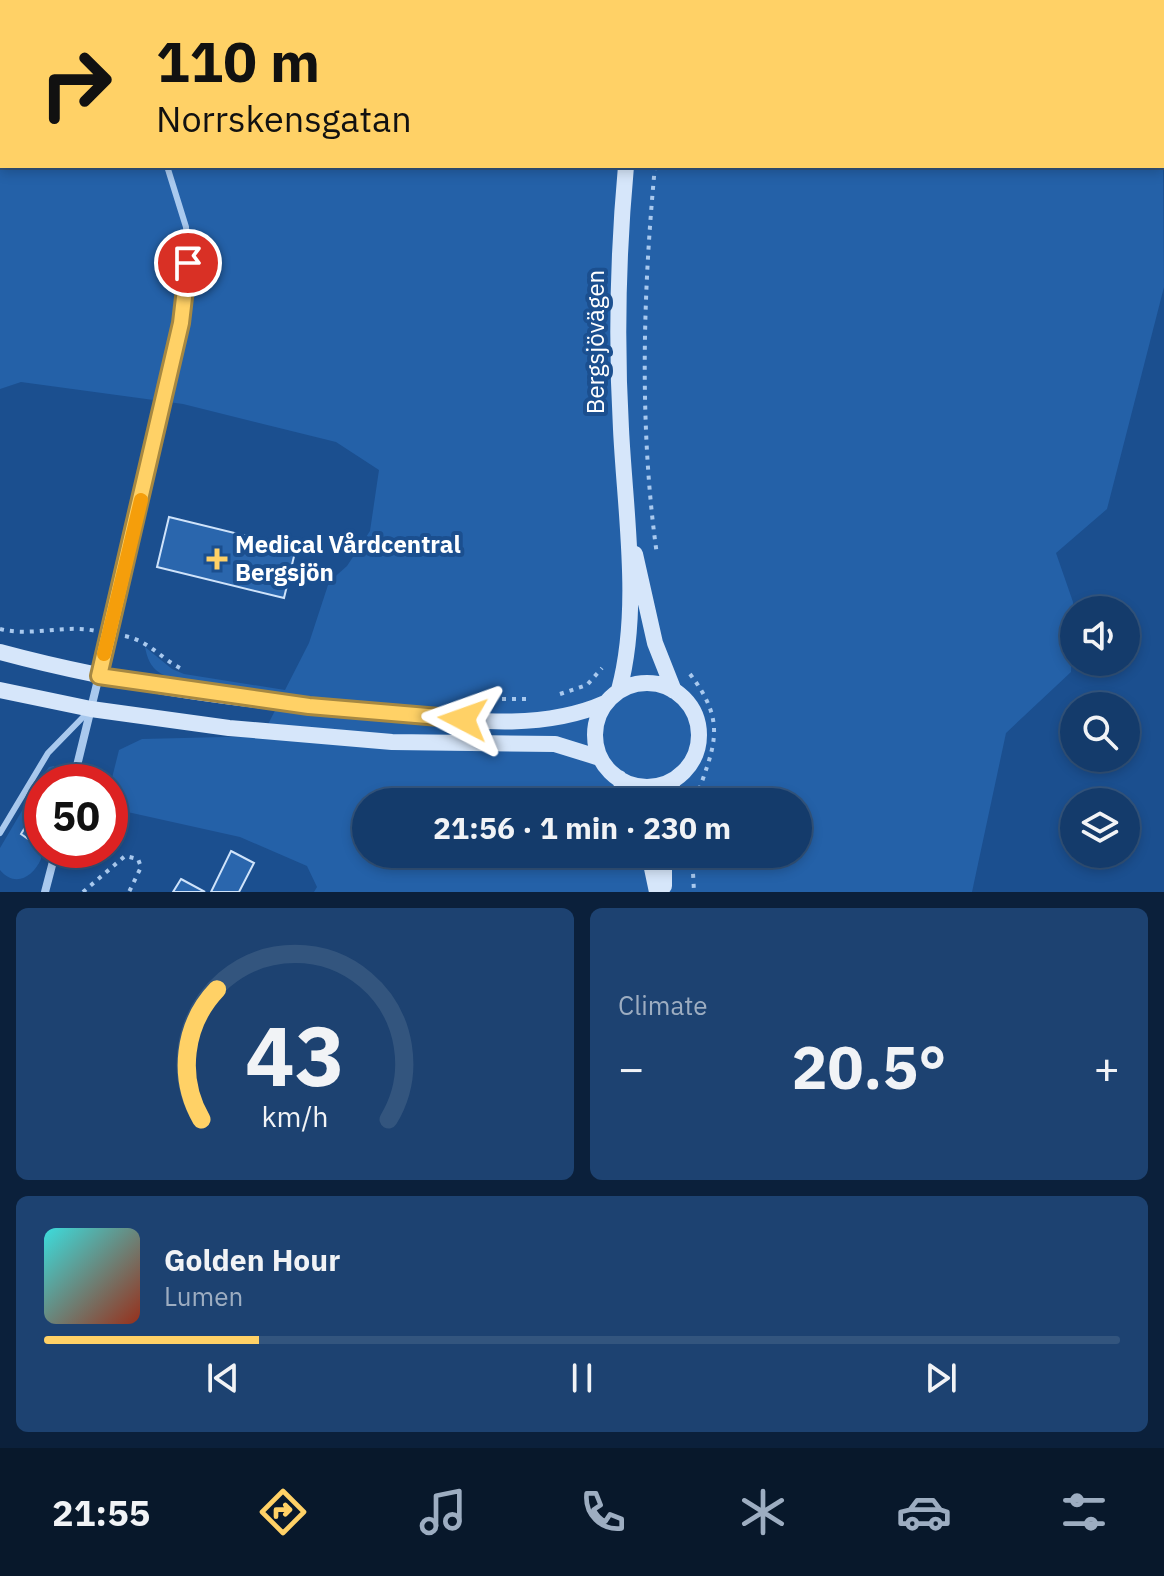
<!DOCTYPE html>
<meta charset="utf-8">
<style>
:root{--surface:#143b6b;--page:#1d4271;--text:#f1f3f6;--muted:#9dadc1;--line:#33557e;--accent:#ffd166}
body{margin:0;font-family:"IBM Plex Sans",sans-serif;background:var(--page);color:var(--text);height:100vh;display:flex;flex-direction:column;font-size:30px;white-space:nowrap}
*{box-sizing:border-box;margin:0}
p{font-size:26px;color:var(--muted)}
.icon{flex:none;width:44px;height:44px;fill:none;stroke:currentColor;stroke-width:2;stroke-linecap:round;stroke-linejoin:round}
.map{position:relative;height:892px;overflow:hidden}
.drawer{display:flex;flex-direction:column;gap:16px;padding:16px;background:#0b203b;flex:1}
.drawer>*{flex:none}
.hud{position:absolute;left:0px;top:0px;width:1164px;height:168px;box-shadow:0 4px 12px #0003,0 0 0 2px var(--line);background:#ffd166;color:#111;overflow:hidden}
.fabs{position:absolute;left:1060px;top:596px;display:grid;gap:16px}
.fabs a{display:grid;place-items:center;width:80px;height:80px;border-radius:50%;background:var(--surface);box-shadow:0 4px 12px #0003,0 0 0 2px var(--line);font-size:40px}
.speed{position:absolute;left:24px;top:764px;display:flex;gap:16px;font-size:40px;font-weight:700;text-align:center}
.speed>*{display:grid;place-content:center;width:104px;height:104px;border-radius:50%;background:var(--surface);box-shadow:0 4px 12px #0003,0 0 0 2px var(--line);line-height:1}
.speed .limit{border:12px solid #d22;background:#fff;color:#111}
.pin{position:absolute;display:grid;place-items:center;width:68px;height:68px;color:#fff;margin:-34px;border:4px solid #fff;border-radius:50%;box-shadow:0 2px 8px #0007}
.me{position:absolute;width:88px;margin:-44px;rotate:274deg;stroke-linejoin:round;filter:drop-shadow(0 0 6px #0008)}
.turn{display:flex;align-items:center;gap:28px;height:168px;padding:0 24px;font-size:36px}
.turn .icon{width:104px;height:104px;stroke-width:2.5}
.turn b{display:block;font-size:56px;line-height:68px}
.big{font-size:60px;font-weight:700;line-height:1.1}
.drawer .tile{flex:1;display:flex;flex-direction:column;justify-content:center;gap:12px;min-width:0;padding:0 28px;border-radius:12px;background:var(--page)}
.drawer .dial{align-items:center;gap:0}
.dial svg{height:208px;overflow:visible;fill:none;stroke:var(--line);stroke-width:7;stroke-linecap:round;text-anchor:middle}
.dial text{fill:var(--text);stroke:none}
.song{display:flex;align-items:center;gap:24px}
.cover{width:96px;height:96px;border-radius:12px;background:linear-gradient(135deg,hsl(180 70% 55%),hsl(10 70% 35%))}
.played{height:8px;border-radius:4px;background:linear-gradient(90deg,var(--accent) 20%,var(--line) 20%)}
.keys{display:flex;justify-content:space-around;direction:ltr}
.heat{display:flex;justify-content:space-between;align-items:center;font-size:44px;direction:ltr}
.drawer .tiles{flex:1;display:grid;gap:16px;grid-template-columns:1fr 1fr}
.tile:last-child{grid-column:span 2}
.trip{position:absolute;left:352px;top:788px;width:460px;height:80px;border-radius:40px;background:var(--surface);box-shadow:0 4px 12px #0003,0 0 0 2px var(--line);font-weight:700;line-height:80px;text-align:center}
.menu{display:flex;height:128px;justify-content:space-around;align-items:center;background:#08182b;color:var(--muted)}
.menu .icon{width:56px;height:56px}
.menu .current{color:var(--accent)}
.menu b{font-size:36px;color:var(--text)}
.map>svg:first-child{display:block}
.green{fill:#2461a8;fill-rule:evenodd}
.building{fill:#2a66ad;stroke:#cfe3fa;stroke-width:2}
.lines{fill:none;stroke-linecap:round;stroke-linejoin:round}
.path{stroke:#a9c9ee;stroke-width:4;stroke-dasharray:4 6;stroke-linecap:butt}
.service{stroke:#a9c9ee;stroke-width:6}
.minor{stroke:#a9c9ee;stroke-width:8}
.secondary{stroke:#d6e6fa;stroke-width:16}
.route-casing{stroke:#a68842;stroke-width:20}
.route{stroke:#ffd166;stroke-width:14}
.slow{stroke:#f59e0b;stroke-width:14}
.poi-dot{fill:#ffd166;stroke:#1b4f8f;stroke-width:3}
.labels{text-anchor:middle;stroke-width:8;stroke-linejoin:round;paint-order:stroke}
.street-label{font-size:24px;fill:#fff;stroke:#1b4f8f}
.poi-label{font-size:24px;font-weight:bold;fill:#fff;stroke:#1b4f8f;text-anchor:start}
</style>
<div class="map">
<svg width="1164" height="892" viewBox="0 0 1164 892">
<rect width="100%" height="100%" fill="#1b4f8f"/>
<path class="green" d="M0 0H1140L1141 2H2V166H1162V32L1164 287 1107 509 1056 553 1073 602 1071 672 1006 733 972 892H314L317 887 307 866 240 837 123 811 111 782 119 750 142 739 262 736 283 695C247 687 191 692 160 673 150 667 147 657 145 647L172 669 184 674 285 690 309 643 329 582 347 566 370 531 379 470 336 442 183 404 21 382 0 389ZM366 802H798V854H366Z
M54 766 56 782H42L41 859C33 877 15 888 0 870V848L43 775 49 767Z"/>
<path class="building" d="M169 517 296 548 284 598 157 567Z
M32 816 42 822 31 841 21 834Z
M231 851 254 863 239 892H211Z
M181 879 205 892H173Z"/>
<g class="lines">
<path class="path" d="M684 2 685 0
M655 166C643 293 639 428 657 555
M0 629C32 637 64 624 96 631
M125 636C149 641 160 658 182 669
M690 674C729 725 713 747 695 802
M560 694 587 685 602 668
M472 699H532
M692 854 694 892
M83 892 125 856 138 859 141 867 129 892"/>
<path class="service" d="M114 0V2
M118 598 181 323 188 263 186 227 167 166
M0 833 48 753 88 712"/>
<path class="minor" d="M73 782 118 598
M45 892 56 850"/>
<path class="secondary" d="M656 2 657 0
M635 554 655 643 674 691
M0 652C126 686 254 702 383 713 455 719 538 733 605 703
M595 735a52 52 0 1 1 104 0a52 52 0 1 1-104 0Z
M0 690 91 709 229 728 392 742 555 744 600 758
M619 690C641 609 625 512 621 429 616 341 618 253 626 166
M619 778 630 802
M668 802 673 780
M649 854 657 892
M664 886V854"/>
</g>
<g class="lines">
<g class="route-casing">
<path id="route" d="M188 263 181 323 99 676 309 706 463 719"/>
</g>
<use href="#route" class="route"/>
<path class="slow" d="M104 654 141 500"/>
</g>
<path class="poi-dot" d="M213 547h8v8h8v8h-8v8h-8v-8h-8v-8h8z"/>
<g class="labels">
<g class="street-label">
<text transform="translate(596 342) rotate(-90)" y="8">Bergsjövägen</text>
</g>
<g class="poi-label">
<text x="235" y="553">Medical Vårdcentral<tspan x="235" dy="28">Bergsjön</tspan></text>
</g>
</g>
</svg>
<div class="fabs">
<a><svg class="icon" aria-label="sound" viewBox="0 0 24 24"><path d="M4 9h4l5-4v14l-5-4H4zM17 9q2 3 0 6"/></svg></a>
<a><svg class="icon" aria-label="search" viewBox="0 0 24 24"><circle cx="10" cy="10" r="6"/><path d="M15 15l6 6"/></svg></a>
<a><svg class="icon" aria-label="layers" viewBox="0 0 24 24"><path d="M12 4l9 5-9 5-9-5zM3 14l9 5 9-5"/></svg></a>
</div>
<div class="speed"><div class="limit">50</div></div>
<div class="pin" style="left:188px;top:263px;background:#d93025"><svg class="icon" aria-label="arrive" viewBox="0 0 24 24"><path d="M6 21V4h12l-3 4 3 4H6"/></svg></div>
<svg class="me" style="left:463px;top:719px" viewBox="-20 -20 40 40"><path d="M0-17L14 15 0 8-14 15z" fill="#ffd166" stroke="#fff" stroke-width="4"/></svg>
<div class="trip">21:56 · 1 min · 230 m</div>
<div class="hud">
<div class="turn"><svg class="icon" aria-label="right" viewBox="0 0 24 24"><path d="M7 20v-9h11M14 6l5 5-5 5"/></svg><div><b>110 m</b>Norrskensgatan</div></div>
</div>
</div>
<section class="drawer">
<div class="tiles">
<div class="tile dial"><svg viewBox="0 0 100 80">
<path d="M14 69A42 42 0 1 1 86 69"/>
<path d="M14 69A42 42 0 0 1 20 19" stroke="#ffd166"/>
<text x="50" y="56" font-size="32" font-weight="700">43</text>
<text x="50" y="72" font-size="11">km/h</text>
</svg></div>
<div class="tile"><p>Climate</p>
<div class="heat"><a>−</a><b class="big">20.5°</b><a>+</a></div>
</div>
<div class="tile">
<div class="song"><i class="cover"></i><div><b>Golden Hour</b><p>Lumen</p></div></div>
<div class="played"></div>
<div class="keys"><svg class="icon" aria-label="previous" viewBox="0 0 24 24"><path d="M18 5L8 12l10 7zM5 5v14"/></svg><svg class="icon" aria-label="pause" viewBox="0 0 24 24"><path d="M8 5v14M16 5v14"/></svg><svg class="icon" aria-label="next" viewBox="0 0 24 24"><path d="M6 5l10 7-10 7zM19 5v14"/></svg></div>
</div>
</div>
</section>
<nav class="menu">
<b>21:55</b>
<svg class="icon current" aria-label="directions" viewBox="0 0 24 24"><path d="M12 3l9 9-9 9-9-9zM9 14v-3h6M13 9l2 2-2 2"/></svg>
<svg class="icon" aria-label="music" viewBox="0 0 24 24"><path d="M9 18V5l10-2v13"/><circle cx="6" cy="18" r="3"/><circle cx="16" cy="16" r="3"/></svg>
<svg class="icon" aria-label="phone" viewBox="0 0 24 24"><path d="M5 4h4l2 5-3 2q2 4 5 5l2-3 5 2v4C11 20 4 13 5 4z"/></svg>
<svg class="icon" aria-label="climate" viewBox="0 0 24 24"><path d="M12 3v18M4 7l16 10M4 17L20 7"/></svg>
<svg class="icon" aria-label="car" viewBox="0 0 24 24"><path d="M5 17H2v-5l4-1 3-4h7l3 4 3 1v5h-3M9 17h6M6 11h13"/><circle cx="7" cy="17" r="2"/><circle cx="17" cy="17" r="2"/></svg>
<svg class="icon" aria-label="filters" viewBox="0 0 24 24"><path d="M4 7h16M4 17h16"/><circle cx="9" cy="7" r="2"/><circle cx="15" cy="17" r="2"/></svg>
</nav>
